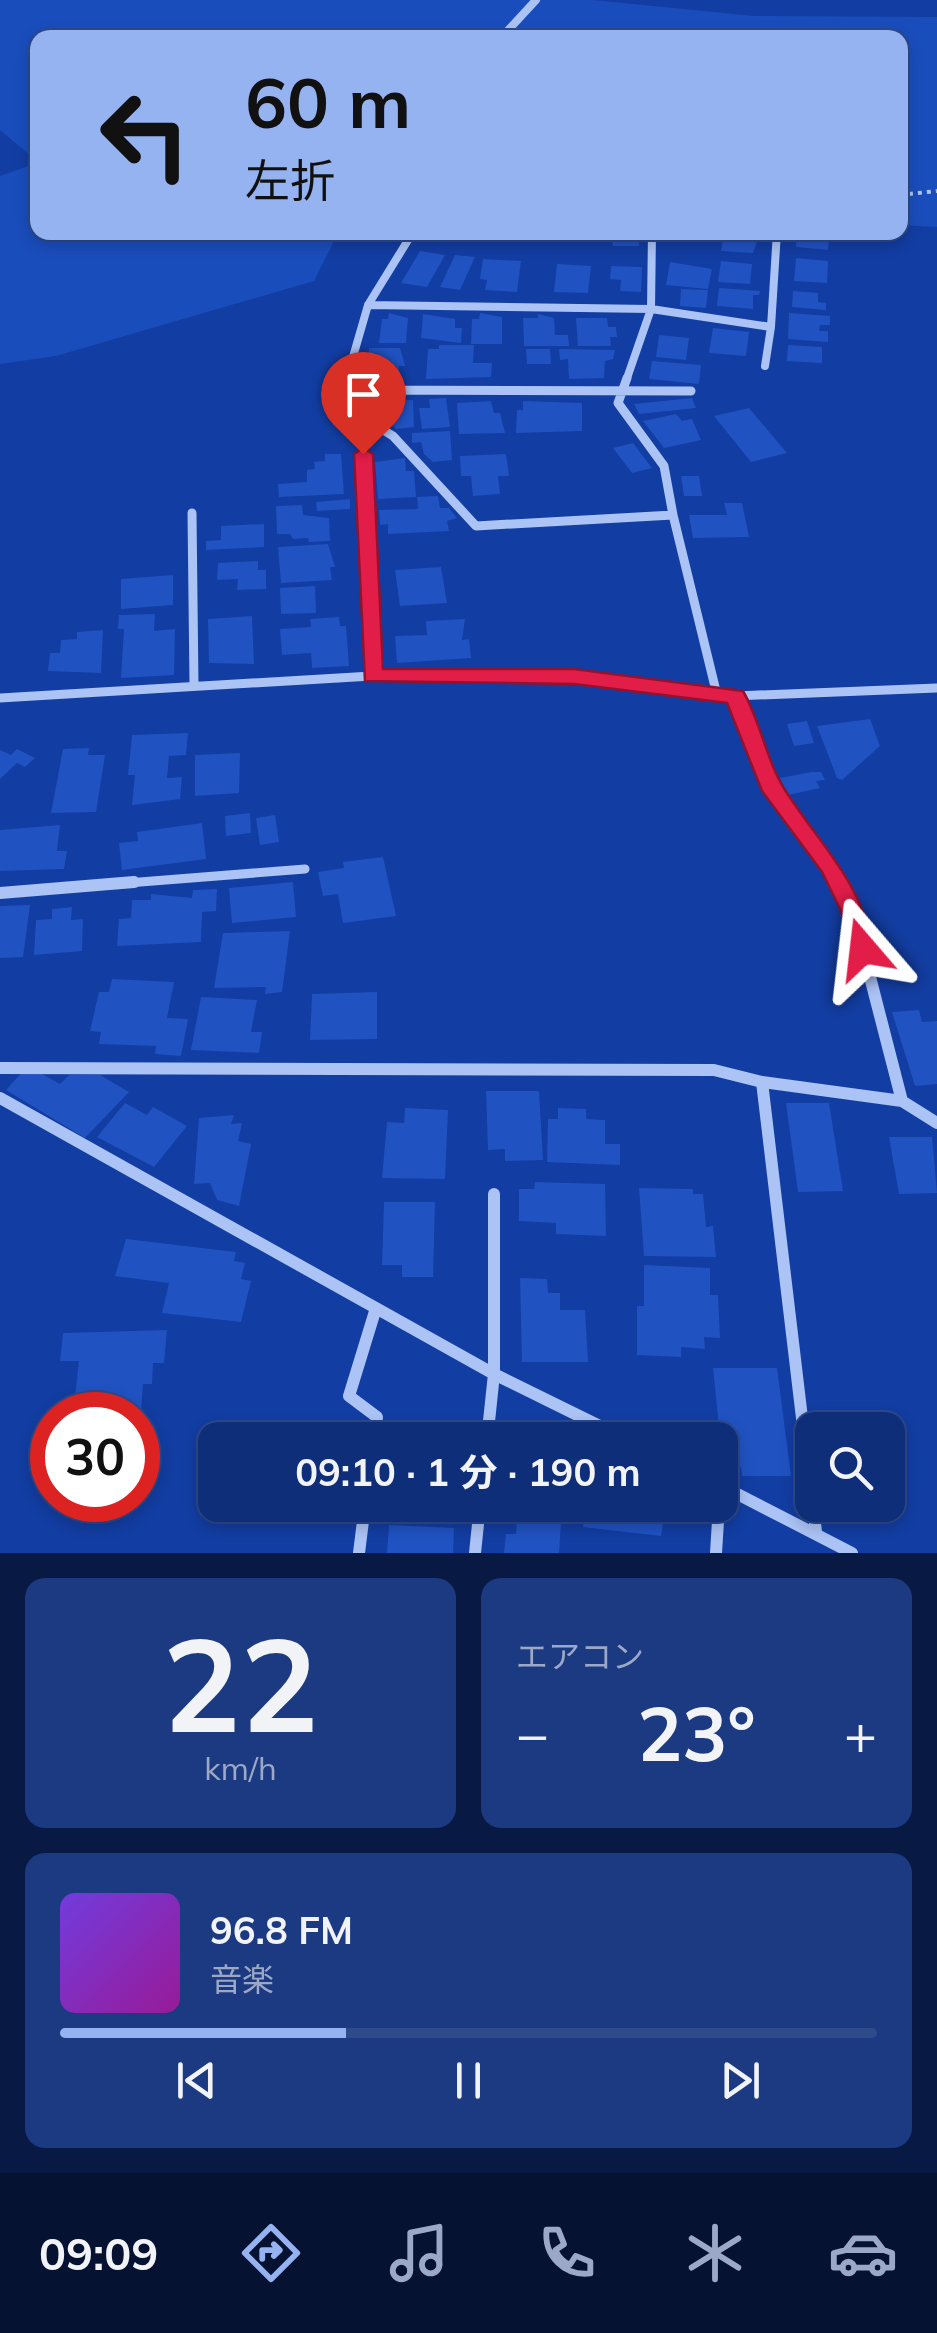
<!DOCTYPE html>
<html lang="ja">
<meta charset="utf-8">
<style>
:root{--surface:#0e2e7a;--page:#1c3a81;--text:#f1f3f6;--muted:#9ba8c7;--line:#2e4a8b;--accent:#95b2f1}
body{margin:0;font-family:Mulish,"Noto Sans JP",sans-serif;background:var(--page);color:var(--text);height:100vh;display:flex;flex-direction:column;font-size:38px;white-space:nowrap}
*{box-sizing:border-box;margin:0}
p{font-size:32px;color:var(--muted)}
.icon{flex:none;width:55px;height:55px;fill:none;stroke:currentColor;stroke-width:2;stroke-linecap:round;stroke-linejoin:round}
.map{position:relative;height:1553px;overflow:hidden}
.panel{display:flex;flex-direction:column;gap:25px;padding:25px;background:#081943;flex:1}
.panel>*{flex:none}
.banner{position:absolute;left:30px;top:30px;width:878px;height:210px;border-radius:20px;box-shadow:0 5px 15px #0003,0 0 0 2px var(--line);background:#95b2f1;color:#111;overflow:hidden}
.buttons{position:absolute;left:795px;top:1412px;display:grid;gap:20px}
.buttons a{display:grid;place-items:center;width:110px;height:110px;border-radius:20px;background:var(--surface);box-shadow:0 5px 15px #0003,0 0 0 2px var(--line);font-size:50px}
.speed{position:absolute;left:30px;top:1392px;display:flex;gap:20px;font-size:50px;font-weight:700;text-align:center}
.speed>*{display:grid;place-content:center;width:130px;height:130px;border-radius:50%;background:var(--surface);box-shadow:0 5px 15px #0003,0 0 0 2px var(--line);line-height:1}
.speed .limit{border:15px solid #d22;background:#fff;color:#111}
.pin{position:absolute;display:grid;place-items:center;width:85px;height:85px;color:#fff;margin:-102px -42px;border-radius:50% 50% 50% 0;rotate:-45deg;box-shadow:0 0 10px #0007}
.pin .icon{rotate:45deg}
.me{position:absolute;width:110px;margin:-55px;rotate:343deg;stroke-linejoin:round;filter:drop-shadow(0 0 8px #0008)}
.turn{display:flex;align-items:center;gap:35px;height:210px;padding:0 50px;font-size:45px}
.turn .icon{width:130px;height:130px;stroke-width:2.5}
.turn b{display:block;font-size:70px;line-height:85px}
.big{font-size:75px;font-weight:700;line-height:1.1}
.panel .card{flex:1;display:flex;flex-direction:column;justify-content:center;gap:15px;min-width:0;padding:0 35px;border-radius:20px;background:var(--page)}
.panel .dial{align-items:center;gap:0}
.dial b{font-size:130px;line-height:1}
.song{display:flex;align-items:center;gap:30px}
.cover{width:120px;height:120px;border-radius:15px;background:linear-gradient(135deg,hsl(260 70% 55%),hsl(300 70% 35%))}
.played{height:10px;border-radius:5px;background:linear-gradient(90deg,var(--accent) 35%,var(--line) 35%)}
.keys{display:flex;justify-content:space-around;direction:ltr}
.heat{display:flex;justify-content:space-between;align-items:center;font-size:55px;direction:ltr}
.panel .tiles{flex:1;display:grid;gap:25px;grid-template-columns:1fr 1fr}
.card:last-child{grid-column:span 2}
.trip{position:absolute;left:198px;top:1422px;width:540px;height:100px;border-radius:20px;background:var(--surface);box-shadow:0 5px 15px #0003,0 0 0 2px var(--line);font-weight:700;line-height:100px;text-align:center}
.tab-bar{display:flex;height:160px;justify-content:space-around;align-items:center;background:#061231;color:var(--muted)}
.tab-bar .icon{width:70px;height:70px}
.tab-bar .on{color:var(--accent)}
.tab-bar b{font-size:45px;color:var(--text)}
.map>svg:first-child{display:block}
.green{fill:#1a4dbc}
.building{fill:#2052c1}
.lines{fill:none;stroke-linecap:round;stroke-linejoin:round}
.path{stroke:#abc3f5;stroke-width:4;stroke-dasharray:4 5;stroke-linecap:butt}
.street-far2{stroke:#abc3f5;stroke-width:8}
.street-far1{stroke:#abc3f5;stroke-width:9}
.street{stroke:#abc3f5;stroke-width:12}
.route{fill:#e11d48;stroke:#92132f;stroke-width:2.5}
</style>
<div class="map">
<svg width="937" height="1553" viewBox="0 0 937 1553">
<rect width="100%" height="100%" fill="#123da2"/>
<path class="green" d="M0 0H593L754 16 937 17V227L900 225V38H38L37 161 0 130Z
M37 163 38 232 338 233 314 281 56 356 0 364V176Z"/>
<path class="building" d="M611 232H638L639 246H613Z
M724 232 759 236 753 253 721 251Z
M797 234 829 237 828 250 796 247Z
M420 251 445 255 427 287 401 283Z
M455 255 475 257 460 290 440 287Z
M796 258 828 261 827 283 794 281Z
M483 259 521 261 517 292 485 290 487 280 480 279Z
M721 261 752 264 750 284 718 282Z
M670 262 712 269 708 289 666 285Z
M557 264 591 266 588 293 554 292Z
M611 266 642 267 641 292 620 291 621 280 610 279Z
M719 288 760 291 759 295H753V309L717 306Z
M681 289 708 290 706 308 680 306Z
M793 291 818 293V302L826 303V310L792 307Z
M389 313 408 318 406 343H379L382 319H388Z
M480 313 502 317V344H471L472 319H479Z
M789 313 830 316V325H820L819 331H828V342L788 339Z
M423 314 455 319V328H462L461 343 421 338Z
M538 314 554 318 555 335H568L569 346H524L523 318H538Z
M576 318H607L608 327H616L617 337H610L611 346H578Z
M713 328 749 332 746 356 709 353Z
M659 335 689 338 686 360 656 357Z
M439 345H474L473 363H492L491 377 426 379 428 349H439Z
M788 345 822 347V363L787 361Z
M369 348H400L405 366H399L398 378H367Z
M526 349H550L551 364H527Z
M559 349 615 350 613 359 605 361 604 378 569 379 568 359 560 360Z
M652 361 701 365 699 384 649 379Z
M446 398 450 427 422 429 419 408H430L429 399Z
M692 398 696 408 639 414 634 404Z
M413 400 414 427 396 429 382 414V401Z
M491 401 494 413H500L505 433 459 434 457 403Z
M523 401 582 403V431L516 433 517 410H523Z
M749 408 787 453 751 462 714 416Z
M676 414 682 421 692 419 701 440 664 448 643 421Z
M450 431 452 460 433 462 424 454 421 442 412 443V433Z
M633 443 652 468 632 473 613 448Z
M325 454H341L344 494 279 497 278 484 307 482V470L315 469 314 462 325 461Z
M506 454 509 476H498L500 494 473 496 471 476H461L460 456Z
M405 458 406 471H414L416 497 378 499 375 462Z
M681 476H699L702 496H684Z
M438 496 440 508H449L457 518 447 521 449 531 388 534V524L380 525 379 510 418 509 417 497Z
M350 499V509L317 511 316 502Z
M724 503H742L749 537 693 538 689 515H727Z
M302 505 303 515 329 518 330 541 309 542 308 538 293 539 290 534H277L276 506Z
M264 524V547L206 550V541L221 540V526Z
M328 544 335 567H330L332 580 281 583 278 547Z
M258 561V570H266V589L237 590 238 579 217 580 218 563Z
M441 567 447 603 400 606 395 570Z
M173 575V605L121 609V579Z
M315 586 316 613 281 614 280 588Z
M155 614 154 631 175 629 174 675 121 678 124 629H118L119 615Z
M252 616 254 664 209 663 208 619Z
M339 617 340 626H346L349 666 312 668 311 653 282 655 280 629 311 627 310 619Z
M465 619 462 640 469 639 471 658 397 663 395 636 427 635 426 621Z
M103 630 101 673 48 671 50 653H60L61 640 77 639V632Z
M870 719 880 746 842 780 837 778 817 726Z
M807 721 814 743 794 746 787 724Z
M188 733 186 755 169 756 167 778 182 777 180 799 132 805 135 775H128L132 735Z
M89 748 88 755H105L96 812 51 813 63 749Z
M17 749 35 758 25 767 17 763 0 779V750L11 755Z
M240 753 239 793 195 796V755Z
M811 772H821L825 780 816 781 820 788 788 795 780 778Z
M250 813 251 833 226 836 225 816Z
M275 815 279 842 260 845 256 818Z
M202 823 206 859 122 870 119 843 138 841 137 832Z
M60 825 57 851H67L64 869 0 871V830Z
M383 857 396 916 343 923 338 894 323 896 318 872 344 868 343 862Z
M293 882 296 917 232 923 229 888Z
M217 889 216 911 202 912 201 942 117 946 119 919 131 918 132 900H151V894L192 898 193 890Z
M30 905 23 957 0 958V906Z
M72 907 71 920 83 919 82 951 34 955 36 920 52 919V909Z
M290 931 282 992 265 994 266 987 214 988 223 933Z
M112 979 174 982 167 1018 188 1019 181 1056 155 1054 156 1046 99 1044 101 1032 90 1031 99 992H109Z
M377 992V1039L310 1040 312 994Z
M201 997 257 1000 251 1032H262L259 1053 191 1050Z
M919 1010 922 1022 937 1021V1084L915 1086 892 1012Z
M33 1069 60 1084 69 1075H100L129 1092 85 1138 6 1090 24 1070Z
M486 1091H539L543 1160 505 1161V1149L488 1150Z
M125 1103 147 1115 153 1107 187 1126 154 1167 97 1137Z
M786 1103H829L843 1191 798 1192Z
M405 1108 448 1110 445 1179 382 1178 387 1122 404 1123Z
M558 1108 586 1109V1119L605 1120V1144H620V1165L547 1162 548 1119H558Z
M234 1115 231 1124 242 1123 238 1141 251 1144 239 1206 217 1200 210 1183 194 1184 199 1118Z
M889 1137H932L937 1193 899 1194Z
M535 1182 605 1184 606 1236 556 1234V1223L519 1221V1189H534Z
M639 1188 693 1189V1194H703L706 1227 713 1226 716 1257 644 1256Z
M384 1202H435L433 1277H402V1265H382Z
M126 1239 236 1252 234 1261 245 1263 241 1279 251 1281 241 1322 162 1313 169 1283 115 1276Z
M644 1265 710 1268V1295H718L720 1338 704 1337 705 1349 681 1347V1357L637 1355V1306H644Z
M520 1278 547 1279 548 1293H560V1310H585L588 1362H522Z
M167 1330 164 1363H153L152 1384H143L140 1426 138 1415H73L79 1361H60L63 1333Z
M713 1368H777L791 1476H742L741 1467H723Z
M401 1422 468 1429 467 1440H399Z
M518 1505 562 1509 559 1553H504L506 1534H516Z
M586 1505H656L655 1514 664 1517 661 1536 583 1527Z
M389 1525 454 1528 453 1553H387Z"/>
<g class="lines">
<path class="path" d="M900 195 937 191"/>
<path class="street-far2" d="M501 38 536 0
M368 305 651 309 771 327 777 232
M765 366 771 327
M346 381 368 305 413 232
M626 381 651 309 652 232"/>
<path class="street-far1" d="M345 378 346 390 362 417 393 436 476 526 673 515 717 695
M627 378 618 403 664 466 673 515
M346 390 691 391
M362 417 372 676
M192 513 194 686
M735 696 773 791 840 885
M0 698 372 676H574L735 696 937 688
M102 885 305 869"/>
<path class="street" d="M839 882 853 911 902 1101
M0 893 134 882
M0 1068 714 1070 762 1082 902 1101 937 1123
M762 1082 812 1502
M0 1098 494 1374 628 1440
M374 1440 377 1417 349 1396 376 1308
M487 1440 494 1374V1194
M720 1485 852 1553
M813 1505 816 1532
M359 1553 365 1505
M475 1553 480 1505
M716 1553 719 1505"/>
</g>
<path class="route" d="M363 448 373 454 383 669H574L743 691C761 722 766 760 785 790 824 850 857 876 875 949L872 955H854L841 911 822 872 762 791 727 703 574 684 365 681 354 454Z"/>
</svg>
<div class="buttons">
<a><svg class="icon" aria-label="search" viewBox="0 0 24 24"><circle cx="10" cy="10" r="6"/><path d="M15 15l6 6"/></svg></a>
</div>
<div class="speed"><div class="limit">30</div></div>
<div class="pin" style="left:363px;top:454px;background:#d93025"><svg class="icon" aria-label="arrive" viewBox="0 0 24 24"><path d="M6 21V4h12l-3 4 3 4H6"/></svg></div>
<svg class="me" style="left:863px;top:949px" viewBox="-20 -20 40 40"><path d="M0-17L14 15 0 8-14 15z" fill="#e11d48" stroke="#fff" stroke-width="4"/></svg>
<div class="trip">09:10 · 1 分 · 190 m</div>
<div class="banner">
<div class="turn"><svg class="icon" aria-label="left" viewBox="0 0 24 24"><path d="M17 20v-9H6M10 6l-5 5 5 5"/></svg><div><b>60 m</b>左折</div></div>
</div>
</div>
<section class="panel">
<div class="tiles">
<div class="card dial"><b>22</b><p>km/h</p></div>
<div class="card"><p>エアコン</p>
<div class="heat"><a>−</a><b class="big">23°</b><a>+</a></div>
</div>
<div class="card">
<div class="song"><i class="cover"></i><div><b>96.8 FM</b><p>音楽</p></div></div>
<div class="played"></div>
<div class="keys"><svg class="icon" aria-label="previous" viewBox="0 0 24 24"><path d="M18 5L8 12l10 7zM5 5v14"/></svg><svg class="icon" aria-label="pause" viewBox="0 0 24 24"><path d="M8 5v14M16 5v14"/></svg><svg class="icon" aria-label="next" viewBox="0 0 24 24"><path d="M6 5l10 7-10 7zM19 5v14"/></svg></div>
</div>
</div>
</section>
<nav class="tab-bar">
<b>09:09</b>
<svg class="icon on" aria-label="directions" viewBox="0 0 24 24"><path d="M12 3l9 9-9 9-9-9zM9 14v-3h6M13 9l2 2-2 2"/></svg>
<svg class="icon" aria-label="music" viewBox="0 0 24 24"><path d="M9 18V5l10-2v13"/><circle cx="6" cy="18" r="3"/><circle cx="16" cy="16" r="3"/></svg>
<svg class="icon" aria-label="phone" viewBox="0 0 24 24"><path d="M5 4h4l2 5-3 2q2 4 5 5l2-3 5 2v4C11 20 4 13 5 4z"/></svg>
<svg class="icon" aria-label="climate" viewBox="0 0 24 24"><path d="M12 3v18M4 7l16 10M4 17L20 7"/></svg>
<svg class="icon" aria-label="car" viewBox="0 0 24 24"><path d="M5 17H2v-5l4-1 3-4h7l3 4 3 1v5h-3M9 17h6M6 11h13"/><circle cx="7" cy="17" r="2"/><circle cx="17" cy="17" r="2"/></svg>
</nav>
